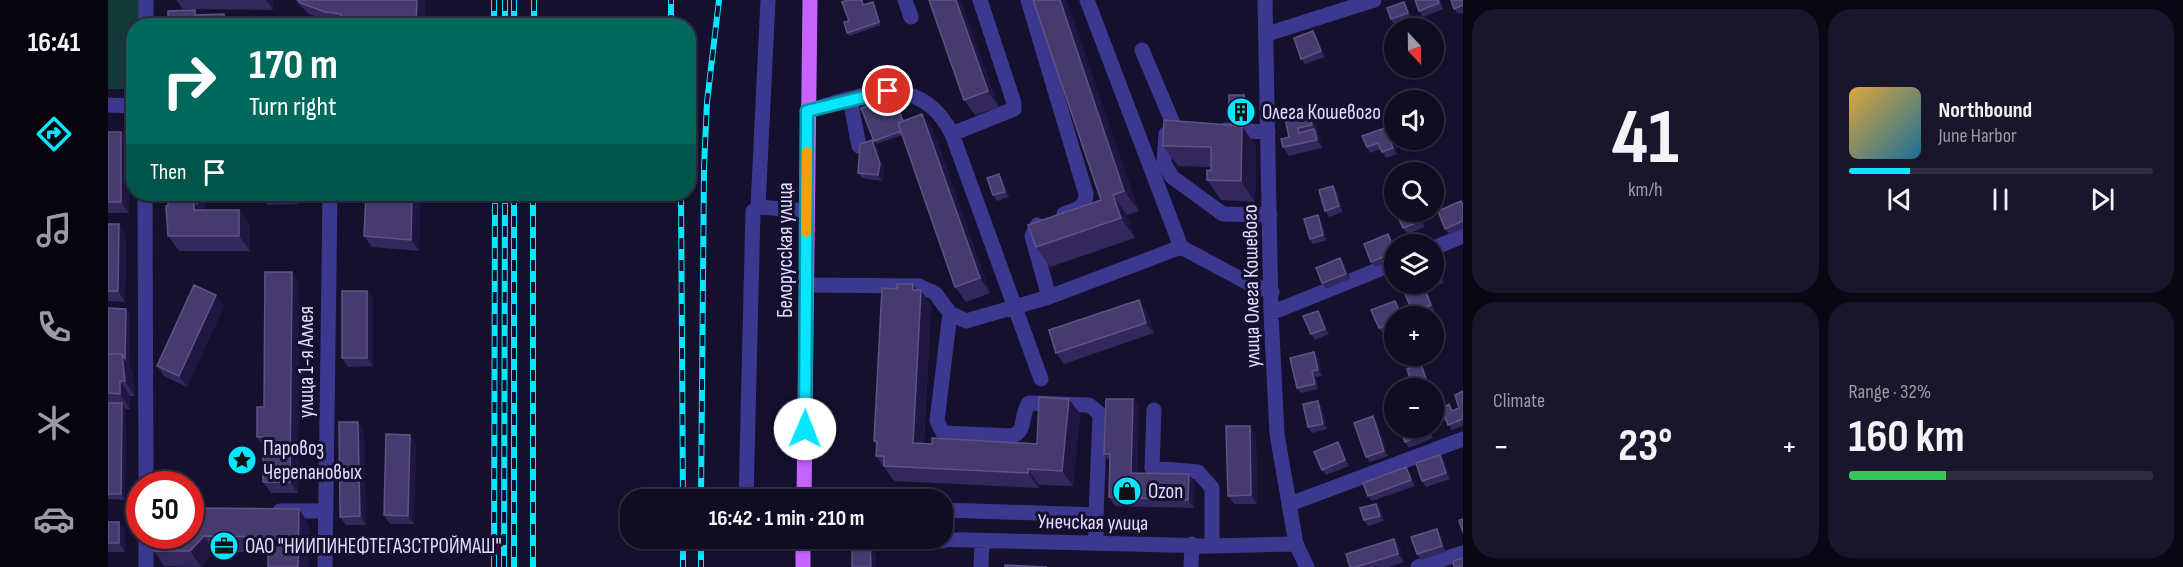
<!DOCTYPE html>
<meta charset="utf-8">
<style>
:root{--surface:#100c22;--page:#19152a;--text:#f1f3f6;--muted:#9c9ba5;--line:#302c40;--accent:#08e5ff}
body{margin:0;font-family:"Sofia Sans Condensed",sans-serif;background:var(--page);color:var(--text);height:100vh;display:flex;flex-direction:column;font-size:22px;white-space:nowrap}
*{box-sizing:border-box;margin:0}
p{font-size:20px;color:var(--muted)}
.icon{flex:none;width:33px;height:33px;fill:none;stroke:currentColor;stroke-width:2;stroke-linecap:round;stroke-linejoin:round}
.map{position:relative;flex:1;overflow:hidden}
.side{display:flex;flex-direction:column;gap:9px;padding:9px;background:#090713;width:720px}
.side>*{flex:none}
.banner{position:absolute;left:18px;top:18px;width:570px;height:183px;border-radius:24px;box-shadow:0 2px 4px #0004,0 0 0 2px var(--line);background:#00695c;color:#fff;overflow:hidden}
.needle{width:39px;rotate:158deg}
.fabs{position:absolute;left:1276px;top:18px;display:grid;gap:12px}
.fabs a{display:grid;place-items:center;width:60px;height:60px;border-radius:50%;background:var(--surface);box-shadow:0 2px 4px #0004,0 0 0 2px var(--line);font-size:30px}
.speed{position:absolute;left:18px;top:471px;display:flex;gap:12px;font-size:30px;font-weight:700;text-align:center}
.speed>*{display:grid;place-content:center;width:78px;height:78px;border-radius:50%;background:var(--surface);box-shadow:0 2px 4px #0004,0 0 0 2px var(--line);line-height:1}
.speed .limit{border:9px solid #d22;background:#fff;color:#111}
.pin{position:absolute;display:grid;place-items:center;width:51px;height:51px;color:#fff;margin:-26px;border:3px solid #fff;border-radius:50%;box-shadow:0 2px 6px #0007}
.me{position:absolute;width:66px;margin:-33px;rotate:1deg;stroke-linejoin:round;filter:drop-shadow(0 0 4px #0008)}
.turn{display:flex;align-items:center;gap:21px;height:126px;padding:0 24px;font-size:27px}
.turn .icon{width:78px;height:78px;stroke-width:2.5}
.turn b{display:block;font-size:42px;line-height:51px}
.then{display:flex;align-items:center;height:57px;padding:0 24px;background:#0003;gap:12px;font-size:22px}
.big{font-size:45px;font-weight:700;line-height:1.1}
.side .card{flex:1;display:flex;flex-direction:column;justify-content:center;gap:9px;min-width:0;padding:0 21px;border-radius:24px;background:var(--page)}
.side .dial{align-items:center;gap:0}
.dial b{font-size:78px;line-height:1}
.song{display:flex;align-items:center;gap:18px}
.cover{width:72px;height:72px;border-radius:9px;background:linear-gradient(135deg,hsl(40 70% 55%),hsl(200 70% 35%))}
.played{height:6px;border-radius:3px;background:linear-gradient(90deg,var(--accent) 20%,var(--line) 20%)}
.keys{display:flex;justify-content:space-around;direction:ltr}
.heat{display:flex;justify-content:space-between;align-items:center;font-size:33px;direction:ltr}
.charge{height:9px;border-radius:4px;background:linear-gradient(90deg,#34c759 32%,var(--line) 0)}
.side .tiles{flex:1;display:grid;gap:9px;grid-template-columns:repeat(2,1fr)}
.trip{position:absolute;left:512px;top:489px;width:333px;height:60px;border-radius:24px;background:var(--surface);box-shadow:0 2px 4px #0004,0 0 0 2px var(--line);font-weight:700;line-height:60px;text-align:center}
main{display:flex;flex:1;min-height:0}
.tabs{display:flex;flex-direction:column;width:108px;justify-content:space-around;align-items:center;background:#06050e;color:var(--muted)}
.tabs .icon{width:42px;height:42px}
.tabs .on{color:var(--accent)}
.tabs b{font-size:27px;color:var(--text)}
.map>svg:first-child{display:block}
.green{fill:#123837}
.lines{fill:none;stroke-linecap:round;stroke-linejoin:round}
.minor{stroke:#3c3890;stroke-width:15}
.major{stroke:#c663ff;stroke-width:15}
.rail-casing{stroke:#08e5ff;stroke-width:6}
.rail{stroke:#15102e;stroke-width:4;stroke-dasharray:11;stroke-linecap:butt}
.wall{fill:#33285c}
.shaded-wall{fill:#1f1642}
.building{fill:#463b6e;stroke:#5e5484;stroke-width:1.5}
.route-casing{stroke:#0595a6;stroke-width:15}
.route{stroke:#08e5ff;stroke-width:10}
.slow{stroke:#f59e0b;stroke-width:10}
.labels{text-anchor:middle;stroke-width:6;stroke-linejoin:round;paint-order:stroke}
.poi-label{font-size:21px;fill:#e1dcff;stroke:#15102e;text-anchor:start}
.street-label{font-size:21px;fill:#e1dcff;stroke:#15102e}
</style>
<main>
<nav class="tabs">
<b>16:41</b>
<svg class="icon on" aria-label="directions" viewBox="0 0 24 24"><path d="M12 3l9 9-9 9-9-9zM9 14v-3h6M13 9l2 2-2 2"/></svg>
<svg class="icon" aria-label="music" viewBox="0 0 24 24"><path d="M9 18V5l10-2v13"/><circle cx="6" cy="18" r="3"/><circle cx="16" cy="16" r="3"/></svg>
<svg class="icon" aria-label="phone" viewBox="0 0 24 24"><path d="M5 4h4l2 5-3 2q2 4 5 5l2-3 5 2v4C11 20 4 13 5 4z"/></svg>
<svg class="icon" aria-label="climate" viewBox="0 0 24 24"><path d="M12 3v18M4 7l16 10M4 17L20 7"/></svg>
<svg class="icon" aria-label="car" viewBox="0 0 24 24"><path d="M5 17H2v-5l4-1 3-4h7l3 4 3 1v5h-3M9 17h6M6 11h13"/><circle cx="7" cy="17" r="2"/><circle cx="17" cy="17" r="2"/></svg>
</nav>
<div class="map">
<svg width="1355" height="567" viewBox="0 0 1355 567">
<rect width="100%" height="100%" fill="#15102e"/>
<path class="green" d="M0 0H33V25L26 26 25 89H0Z"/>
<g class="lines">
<path class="minor" d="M660 0 650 207 698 211
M797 0 803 17
M920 0 978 194C978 208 967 210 956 214
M979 0 1073 247 1140 283 1164 292
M1157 0 1163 313 1169 434 1188 544 1199 567
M38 26V0
M1159 34 1266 0
M1034 50 1067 128
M742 99 751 146
M0 105 26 106
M699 111C755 95 811 69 844 134L933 379
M1065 130 1058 134 1056 163 1064 177 1115 214 1162 215
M1118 130 1160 132
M844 134 906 109V103L872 0
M37 194 38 484
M929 225 924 236 941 297
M1326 248 1355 236
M698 285 811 286 827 293 842 313 858 321 941 297 1073 247
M842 313 829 421 835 433 904 436C919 432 912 414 921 403L981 405 992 414 988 515
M1163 313 1287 263
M1046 410 1044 468 1090 472 1104 488V546
M638 500 645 211 650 207
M1182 504 1355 439
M172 511H218
M38 536V567
M780 538 1104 546 1188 544
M835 541 836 510 988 515V542
M217 567 222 194
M873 567 874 541
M1083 567 1084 544
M1310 567 1355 553"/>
<path class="major" d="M696 500 702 0
M695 567V538"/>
<g class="rail-casing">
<path id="rail" d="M386 0V26
M397 0V26
M406 0V26
M426 0V26
M563 26V0
M406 194V567
M425 194V567
M573 194 575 500
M593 500 596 167 599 102 611 0
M575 538V567
M593 538V567
M386 567 387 194
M396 567 397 194"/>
</g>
<use href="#rail" class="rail"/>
</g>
<path class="wall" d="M68 0H165V10L75 9Z
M187 0H317L316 26H232V24L225 23 201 14Z
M821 0 891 107 867 115 856 100Z
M925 0 1031 211 1019 215 1027 238 942 267 928 247 993 200Z
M1332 0 1335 9 1315 17 1311 11Z
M1355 0V13L1350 14 1346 9Z
M739 1 756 5 765 2 767 5 773 25 741 36 739 33 741 21Z
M1296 2 1300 8 1304 19 1287 25 1283 19Z
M1205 31 1209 37 1217 57 1197 64 1193 59Z
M1136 95 1140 100 1141 122 1125 123 1121 117Z
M786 96 788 99 795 121 825 129 882 293 858 302 847 287 794 135 768 144 766 141Z
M1201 108 1207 117 1210 133H1209L1212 138 1214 148 1181 156 1175 147 1181 137Z
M0 132H13L21 143V213H0Z
M1281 133 1289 154 1278 158 1273 149 1262 153 1259 147Z
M768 145 776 169 774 181 754 178 750 173Z
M1055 146H1148L1147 202 1113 200 1099 180 1103 171V167L1070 166Z
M895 179 901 197 889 201 885 195Z
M1229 191 1235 212 1221 217 1217 211Z
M63 194H97V210H131L142 225V251H71L60 236Z
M154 194H190V204L160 205 154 197Z
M312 194 311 251 264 247 256 236Z
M1355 203V229L1341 234 1337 229Z
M1310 212 1317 227 1299 234 1295 228Z
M1214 221 1219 240 1205 244 1202 239Z
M0 224 18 235 17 302 0 301Z
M1280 234 1284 240 1287 249V259L1267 267 1263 262Z
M1326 262 1328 265 1336 283 1320 289 1316 284H1326Z
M1236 264 1242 279 1218 289 1214 283Z
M191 283 190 493H163L155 482V446L149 437 156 407Z
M809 290H813L823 306 816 444H929L961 399 972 414 965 486 931 485V488L786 481 768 456V444L766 441Z
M259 291 265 299V366L240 367 234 358Z
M1319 293 1327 311 1312 316H1308L1305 312Z
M108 295 116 306 79 387 56 376 49 366Z
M1031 300 1038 311 1046 333 956 364 948 353Z
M1287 301 1291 306 1287 316V329L1275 334 1271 328Z
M0 308 22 314 21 365 24 370 27 396H22V409H18L17 500 0 499Z
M1210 311 1214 316 1221 334 1207 340 1203 334Z
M1210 358 1214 376 1208 377 1210 389 1193 393 1189 388Z
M1355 391V426L1344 430 1338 420 1336 421 1332 415 1351 408Z
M1025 399 1031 408 1029 473 1087 483 1086 508 1007 506 1001 497 1002 462 996 454Z
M1214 407 1219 429 1204 433 1200 427Z
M1269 422 1280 456 1262 462 1258 457Z
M1320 428 1325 438 1301 448 1297 442Z
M256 430 258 525H238L232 517Z
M1148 434 1149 504H1126L1120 496Z
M308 443 306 524H282L276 515Z
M1234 448 1241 466 1218 475 1214 470Z
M1332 455 1336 461 1342 479 1318 487 1314 481Z
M1298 467 1302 473 1307 486 1264 501 1260 496Z
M1268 504 1272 509 1276 521 1260 526 1256 520Z
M0 522 17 530V552H0Z
M201 524 160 552H106L93 567 56 566 46 551V536Z
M1329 529 1333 535 1338 552 1313 560 1309 554Z
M1286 539 1292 548 1296 562 1281 567H1242Z"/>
<path class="shaded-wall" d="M158 0H165V10Z
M309 0H317L316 26H308Z
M848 0H853L891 107 880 91Z
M952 0H959L1031 211 1016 191Z
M765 2 767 5 773 25 771 22Z
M1296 2 1300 8 1304 19 1300 13Z
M116 14 124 25V26H116Z
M1205 31 1209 37 1217 57 1213 51Z
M1136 95 1140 100 1141 122 1137 117Z
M1201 108 1207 117 1210 133 1204 125Z
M814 114 825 129 882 293 872 278Z
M1134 126 1148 146 1147 202 1133 181Z
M1277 128 1281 133 1289 154 1285 148Z
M1206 129 1212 138 1214 148 1209 140Z
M13 132 21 143V213L13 202Z
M764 140 768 145 776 169 774 181 770 175Z
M891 174 895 179 901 197 897 192Z
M1225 186 1229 191 1235 212 1231 206Z
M89 194H97V225L86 210V198Z
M184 194H190V204L184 196Z
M304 194H312L311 251 303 240Z
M1005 195 1019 215 1027 238 1013 218Z
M131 210 142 225V251L131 236Z
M1309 212H1310L1317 227 1313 221Z
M1210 215 1214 221 1219 240 1215 235Z
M11 224 18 235 17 302 10 291Z
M1280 234 1284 240 1287 249V253Z
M1232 258 1236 264 1242 279 1238 274Z
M1326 262 1328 265 1336 283 1332 277Z
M184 272 191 283 190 493 182 482Z
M805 284 812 295 813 290 823 306 815 458 805 443Z
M1316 287 1319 293 1327 311 1323 305Z
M259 291 265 299V366L259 358Z
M108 295 116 306 79 387 71 376Z
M1031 300 1038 311 1046 333 1038 323Z
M1287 301 1291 306 1295 316H1293Z
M18 309 22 314 21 365 24 370 27 396 17 381 14 354Z
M1210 311 1214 316 1221 334 1217 329Z
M1206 352 1210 358 1214 376 1210 370Z
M1313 364 1317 370 1323 388H1321Z
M1204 371 1208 377 1210 389 1207 384Z
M12 381 22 396V409L12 394Z
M961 399 972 414 965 486 954 471Z
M1025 399 1031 408 1029 481 1023 473Z
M1210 401 1214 407 1219 429 1215 424Z
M14 403 18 409 17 500 13 494Z
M1265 416 1269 422 1280 456 1276 451Z
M250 422 256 430 258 525 252 516Z
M1142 426 1148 434 1149 504 1143 495Z
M302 435 308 443 306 524 300 516Z
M1230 442 1234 448 1241 466 1237 460Z
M1332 455 1336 461 1342 479 1338 473Z
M1298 467 1302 473 1307 486 1303 480Z
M920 469 931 485V488L920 473Z
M1081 474 1087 483 1086 508 1080 500Z
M1268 504 1272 509 1276 521 1272 516Z
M191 509 201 524V567H190Z
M11 522 17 530V552L11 543Z
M1329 529 1333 535 1338 552 1334 546Z
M96 536 106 552 93 567 82 551Z
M1286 539 1292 548 1296 562 1290 554Z
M762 541 768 549V567H763Z"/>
<path class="building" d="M190 0H309L308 26H232L233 14 217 12 193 3Z
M739 0H754L755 5 765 2 771 22 739 33 736 22 741 21 734 2Z
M821 0H848L880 91 856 100Z
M925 0H952L1016 191 1005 195 1013 218 928 247 920 225 993 200Z
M1307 0H1330L1331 3 1311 11Z
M1343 0H1355V5L1346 9Z
M1296 2 1300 13 1283 19 1279 8Z
M87 10V15L116 14V26H60V11Z
M1205 31 1213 51 1193 59 1186 38Z
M1121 95H1136L1137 117H1121Z
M786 96 795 121 790 123 793 131 766 141 753 108Z
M1201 108 1204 125 1190 128 1191 133 1206 129 1209 140 1175 147 1173 139 1181 137 1176 114Z
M814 114 872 278 847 287 790 123Z
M1056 120 1134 126 1133 181 1099 180V170L1103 171V147L1055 146Z
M1277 128 1285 148 1274 152 1270 143 1259 147 1254 136Z
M0 132H13V202H0Z
M764 140 772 164 770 175 750 173 752 144Z
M891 174 897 192 885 195 879 178Z
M1225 186 1231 206 1217 211 1211 190Z
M63 194H89V203L86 198H63Z
M154 194H184V196L154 197Z
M258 194H304L303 240 256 236Z
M86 198V210H131V236H60L58 206H60V199Z
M1353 201 1355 205V221L1337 229 1330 211Z
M1288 212H1309L1313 221 1295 228Z
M1210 215 1215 235 1202 239 1196 219Z
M0 224H11L10 291H0Z
M1280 234 1287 252 1263 262 1256 244Z
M1232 258 1238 274 1214 283 1208 268Z
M1326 263 1332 277 1326 280Z
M157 272H184L182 482H155V437H149V407H156Z
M789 284H805V290H813L805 443 824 444V438L929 444 931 397 961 399 954 471 920 469V473L776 466V456H768L769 441H766L774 288 789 289Z
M86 285 108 295 71 376 49 366Z
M1316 287 1323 305 1305 312 1297 294Z
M234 291H259V358H234Z
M1031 300 1038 323 948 353 941 330Z
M1287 301 1293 316H1287V322L1271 328 1263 310Z
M0 308 18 309 17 359 14 354H0Z
M1210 311 1217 329 1203 334 1195 316Z
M1206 352 1210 370 1204 371 1207 384 1189 388 1182 358Z
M0 354H14L17 381H12V394L0 393Z
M1313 364 1321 388H1305L1299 369Z
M1355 391V419L1340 425 1336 414 1332 415 1330 411 1341 404 1344 411 1351 408 1347 395Z
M998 399H1025L1023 473 1081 474 1080 500 1001 497 1002 454H996Z
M1210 401 1215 424 1200 427 1195 404Z
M0 403H14L13 494H0Z
M1265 416 1276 451 1258 457 1246 423Z
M231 422H250L252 516 232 517Z
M1118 426H1142L1143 495 1120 496Z
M1291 428H1319L1321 432 1297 442Z
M278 434 302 435 300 516 276 515Z
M1230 442 1237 460 1214 470 1206 452Z
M1332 455 1338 473 1314 481 1308 463Z
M1298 467 1303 480 1260 496 1255 483Z
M1268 504 1272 516 1256 520 1252 508Z
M82 508 191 509 190 567H160V537L96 536 82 551H46V536H82Z
M1355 519V533L1351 520Z
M0 522H11V543H0Z
M1329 529 1334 546 1309 554 1303 537Z
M1286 539 1290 554 1248 567H1242L1238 554Z
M744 541H762L763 567H744Z
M1355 558V567H1346L1345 561Z
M897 565 939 567H897Z"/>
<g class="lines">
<g class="route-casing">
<path id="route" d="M697 429 699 111 780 91"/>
</g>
<use href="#route" class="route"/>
<path class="slow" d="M698 232 699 152"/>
</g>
<defs>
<g id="building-disc" transform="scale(1.5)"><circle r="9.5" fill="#08e5ff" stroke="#15102e"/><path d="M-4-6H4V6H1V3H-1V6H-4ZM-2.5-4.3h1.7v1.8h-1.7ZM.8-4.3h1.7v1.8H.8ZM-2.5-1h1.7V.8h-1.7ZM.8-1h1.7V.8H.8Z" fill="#111"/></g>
<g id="sight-disc" transform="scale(1.5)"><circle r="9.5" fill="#08e5ff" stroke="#15102e"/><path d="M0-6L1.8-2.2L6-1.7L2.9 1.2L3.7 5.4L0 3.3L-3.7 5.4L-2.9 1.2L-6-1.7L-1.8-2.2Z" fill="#111"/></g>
<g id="shop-disc" transform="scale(1.5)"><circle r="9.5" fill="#08e5ff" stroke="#15102e"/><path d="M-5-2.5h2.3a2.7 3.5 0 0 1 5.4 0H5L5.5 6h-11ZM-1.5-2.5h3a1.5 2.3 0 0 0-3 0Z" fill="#111"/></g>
<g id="office-disc" transform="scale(1.5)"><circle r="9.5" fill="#08e5ff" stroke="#15102e"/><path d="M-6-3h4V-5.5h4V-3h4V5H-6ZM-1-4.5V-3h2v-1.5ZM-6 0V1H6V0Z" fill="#111"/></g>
</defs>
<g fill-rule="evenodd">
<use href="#building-disc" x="1133" y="112"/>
<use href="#sight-disc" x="134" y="460"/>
<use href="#shop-disc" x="1019" y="491"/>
<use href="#office-disc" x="116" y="546"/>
</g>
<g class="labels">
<g class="poi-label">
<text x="1154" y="119">Олега Кошевого</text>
<text x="155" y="455">Паровоз<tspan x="155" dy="24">Черепановых</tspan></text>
<text x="1040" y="498">Ozon</text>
<text x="137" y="553">ОАО "НИИПИНЕФТЕГАЗСТРОЙМАШ"</text>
</g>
<g class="street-label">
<text transform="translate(677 250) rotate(-90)" y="7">Белорусская улица</text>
<text transform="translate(1143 286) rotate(-91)" y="7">улица Олега Кошевого</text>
<text transform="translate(198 362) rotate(-90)" y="7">улица 1-я Аллея</text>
<text transform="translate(985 522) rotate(1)" y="7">Унечская улица</text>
</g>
</g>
</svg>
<div class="fabs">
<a><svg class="needle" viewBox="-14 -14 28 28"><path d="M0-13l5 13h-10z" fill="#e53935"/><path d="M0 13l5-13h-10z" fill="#9c9ba5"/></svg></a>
<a><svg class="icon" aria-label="sound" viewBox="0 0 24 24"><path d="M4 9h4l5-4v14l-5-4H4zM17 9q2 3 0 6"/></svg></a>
<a><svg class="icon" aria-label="search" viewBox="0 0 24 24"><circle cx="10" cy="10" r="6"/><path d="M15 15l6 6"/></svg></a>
<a><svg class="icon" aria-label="layers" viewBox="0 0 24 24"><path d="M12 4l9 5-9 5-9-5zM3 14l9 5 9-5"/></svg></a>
<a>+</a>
<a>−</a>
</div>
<div class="speed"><div class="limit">50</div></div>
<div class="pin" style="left:780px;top:91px;background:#d93025"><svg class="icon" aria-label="arrive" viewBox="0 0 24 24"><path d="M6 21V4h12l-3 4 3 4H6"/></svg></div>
<svg class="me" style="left:697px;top:429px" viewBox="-20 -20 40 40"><circle r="19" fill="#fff"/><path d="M0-13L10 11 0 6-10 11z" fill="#08e5ff"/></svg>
<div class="trip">16:42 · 1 min · 210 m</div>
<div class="banner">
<div class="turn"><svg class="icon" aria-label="right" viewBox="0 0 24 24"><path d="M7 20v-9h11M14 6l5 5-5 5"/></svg><div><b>170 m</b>Turn right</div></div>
<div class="then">Then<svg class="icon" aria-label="arrive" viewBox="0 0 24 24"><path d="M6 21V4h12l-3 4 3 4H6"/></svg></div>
</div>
</div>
<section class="side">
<div class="tiles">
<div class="card dial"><b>41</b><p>km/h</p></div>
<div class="card">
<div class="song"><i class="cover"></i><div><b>Northbound</b><p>June Harbor</p></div></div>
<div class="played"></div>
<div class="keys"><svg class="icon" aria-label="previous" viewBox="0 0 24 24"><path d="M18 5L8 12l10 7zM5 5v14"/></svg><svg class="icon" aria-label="pause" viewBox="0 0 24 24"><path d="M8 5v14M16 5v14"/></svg><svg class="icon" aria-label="next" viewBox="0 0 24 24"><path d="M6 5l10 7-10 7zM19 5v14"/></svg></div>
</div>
<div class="card"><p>Climate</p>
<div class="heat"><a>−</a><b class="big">23°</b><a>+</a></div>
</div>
<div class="card"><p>Range · 32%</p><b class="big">160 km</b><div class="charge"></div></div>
</div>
</section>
</main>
